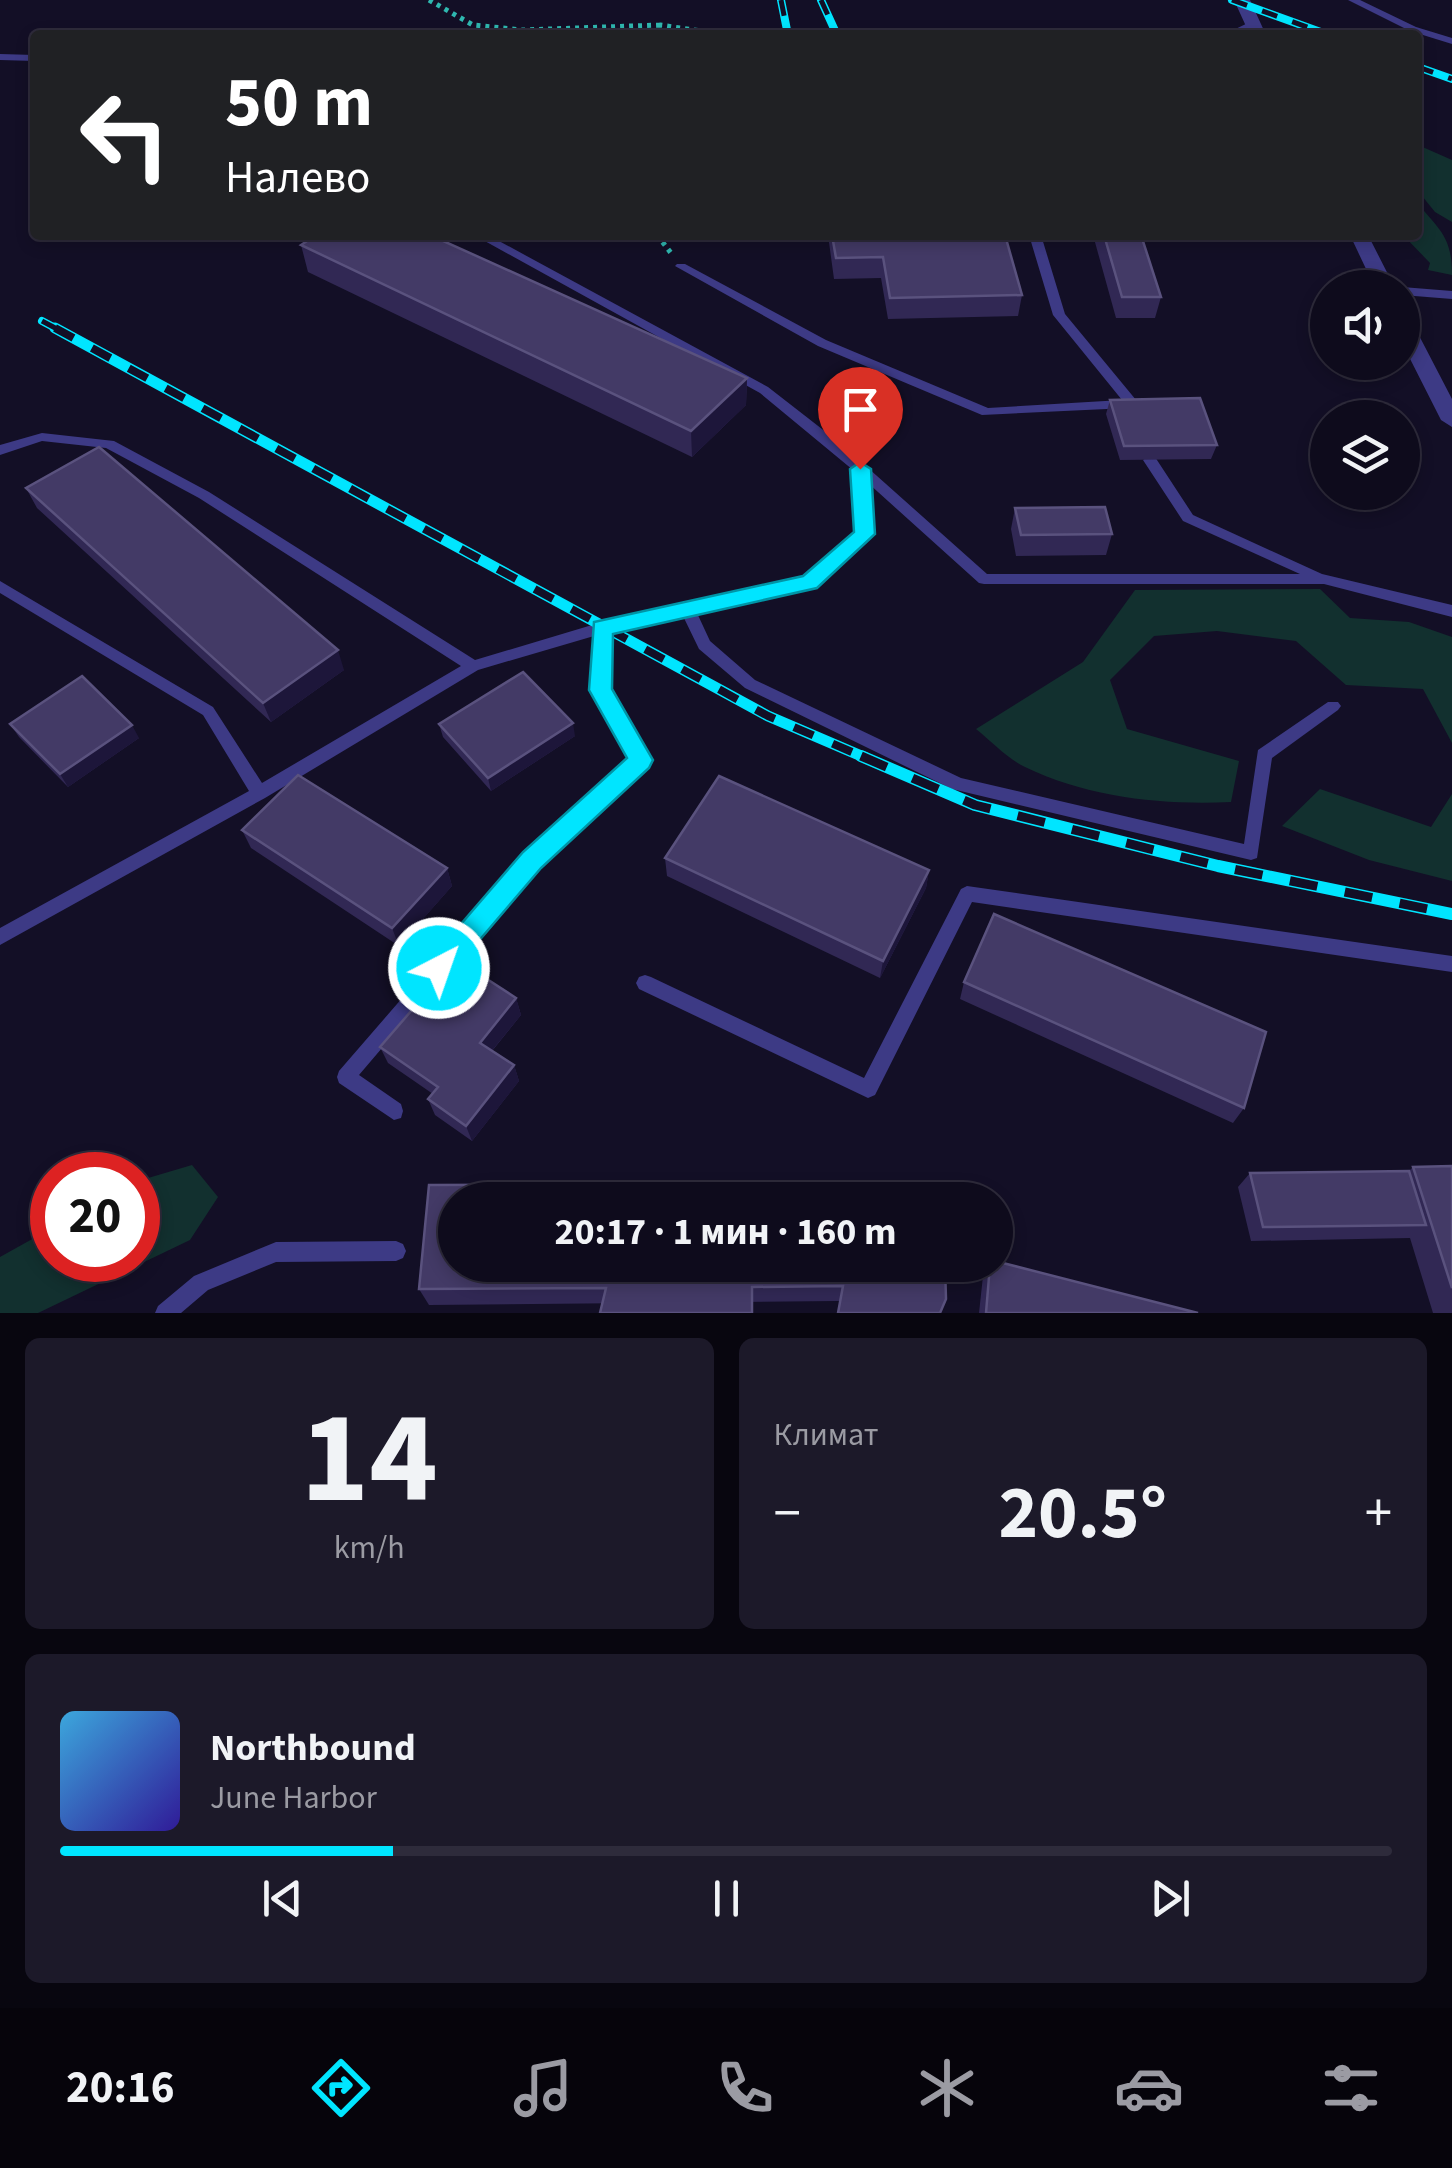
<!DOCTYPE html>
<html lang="ru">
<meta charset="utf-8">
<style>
:root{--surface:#0e0b1c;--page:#1c1929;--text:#f1f3f6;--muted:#9b9ba3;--line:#2e2b3b;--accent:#00e5ff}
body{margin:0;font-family:"Source Sans 3",sans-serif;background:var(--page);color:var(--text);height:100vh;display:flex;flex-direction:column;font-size:38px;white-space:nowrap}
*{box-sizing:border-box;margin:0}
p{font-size:32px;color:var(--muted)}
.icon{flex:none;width:55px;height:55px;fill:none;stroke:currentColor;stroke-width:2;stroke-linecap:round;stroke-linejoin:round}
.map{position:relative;height:1313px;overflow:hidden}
.panel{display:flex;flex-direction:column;gap:25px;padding:25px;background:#08060f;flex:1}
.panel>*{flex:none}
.banner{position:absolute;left:30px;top:30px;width:1392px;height:210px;border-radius:10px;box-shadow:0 5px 15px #0003,0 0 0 2px var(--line);background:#202124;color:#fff;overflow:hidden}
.fabs{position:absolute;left:1310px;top:270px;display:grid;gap:20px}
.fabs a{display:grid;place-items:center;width:110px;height:110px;border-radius:50%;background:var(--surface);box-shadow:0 5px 15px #0003,0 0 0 2px var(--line);font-size:50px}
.speed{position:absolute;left:30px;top:1152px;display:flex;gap:20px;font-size:50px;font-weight:700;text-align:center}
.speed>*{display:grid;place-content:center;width:130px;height:130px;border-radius:50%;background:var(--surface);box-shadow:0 5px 15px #0003,0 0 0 2px var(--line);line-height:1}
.speed .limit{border:15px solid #d22;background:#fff;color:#111}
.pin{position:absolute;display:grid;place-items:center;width:85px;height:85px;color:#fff;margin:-102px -42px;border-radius:50% 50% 50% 0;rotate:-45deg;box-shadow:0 0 10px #0007}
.pin .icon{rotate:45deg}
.me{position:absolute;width:110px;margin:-55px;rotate:41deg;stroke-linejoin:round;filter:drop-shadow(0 0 8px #0008)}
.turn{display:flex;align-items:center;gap:35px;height:210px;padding:0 30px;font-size:45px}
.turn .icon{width:130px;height:130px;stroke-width:2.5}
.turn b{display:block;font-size:70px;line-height:85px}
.big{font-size:75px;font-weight:700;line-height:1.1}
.panel .tile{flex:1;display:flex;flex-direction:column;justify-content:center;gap:15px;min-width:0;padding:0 35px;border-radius:15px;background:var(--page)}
.panel .dial{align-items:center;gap:0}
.dial b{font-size:130px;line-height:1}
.song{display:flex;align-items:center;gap:30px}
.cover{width:120px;height:120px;border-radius:15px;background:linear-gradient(135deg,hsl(200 70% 55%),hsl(250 70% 35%))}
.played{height:10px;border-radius:5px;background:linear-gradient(90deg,var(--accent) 25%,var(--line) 25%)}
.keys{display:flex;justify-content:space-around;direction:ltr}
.heat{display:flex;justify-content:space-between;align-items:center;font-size:55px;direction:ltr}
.panel .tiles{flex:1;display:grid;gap:25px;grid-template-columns:1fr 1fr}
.tile:last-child{grid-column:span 2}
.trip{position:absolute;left:438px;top:1182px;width:575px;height:100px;border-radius:50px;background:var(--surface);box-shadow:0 5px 15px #0003,0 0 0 2px var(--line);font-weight:700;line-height:100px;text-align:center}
.dock{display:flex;height:160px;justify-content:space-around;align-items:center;background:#06040b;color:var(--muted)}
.dock .icon{width:70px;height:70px}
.dock .current{color:var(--accent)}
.dock b{font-size:45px;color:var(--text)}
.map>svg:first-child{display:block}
.green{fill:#12302f}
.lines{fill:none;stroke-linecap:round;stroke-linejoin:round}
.path{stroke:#2fb8b0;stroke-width:5;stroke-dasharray:4 5;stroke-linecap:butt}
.lane{fill:#3d3a85;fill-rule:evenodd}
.street{fill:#3d3a85;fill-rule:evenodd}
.rail-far2-casing{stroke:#00e5ff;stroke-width:8}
.rail-far1-casing{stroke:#00e5ff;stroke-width:11}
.rail-casing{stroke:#00e5ff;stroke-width:12}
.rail-far2{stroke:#130f26;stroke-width:5;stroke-dasharray:16;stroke-linecap:butt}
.rail-far1{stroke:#130f26;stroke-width:8;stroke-dasharray:21;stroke-linecap:butt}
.rail{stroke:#130f26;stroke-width:9;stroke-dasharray:28;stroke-linecap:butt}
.wall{fill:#312854}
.shaded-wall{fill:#1d163a}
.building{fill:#433a66;stroke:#5a527e;stroke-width:2.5}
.route{fill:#00e5ff;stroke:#0095a6;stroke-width:2.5}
</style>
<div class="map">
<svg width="1452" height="1313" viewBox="0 0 1452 1313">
<rect width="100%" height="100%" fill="#130f26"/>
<path class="green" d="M1418 145 1452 160V222L1435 212 1418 191Z
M1418 204C1441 231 1452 238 1452 275L1428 270 1430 263 1403 235H1418Z
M1320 589 1350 618 1409 622 1452 637V743L1423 689 1346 685 1296 641 1217 631 1154 636 1110 680 1127 729 1239 761 1231 802C1162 805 1089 798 1025 767 1008 759 991 741 976 729L1083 662 1135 590Z
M1320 789 1431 827 1452 794V881L1369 860 1282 826Z
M192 1165 218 1197 190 1240 38 1313H0V1257L52 1228V1260H138V1181Z"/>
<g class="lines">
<path class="path" d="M429 0 473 25 522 30 660 25
M656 35 660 25 728 35
M657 235 671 253"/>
<path class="lane" d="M1348 0H1360L1416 27 1452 38V44L1410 31Z
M1250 22 1258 24 1236 35H1223Z
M0 54 35 55V61L0 60Z
M474 235H488L768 387 840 443 987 574H1300L1183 521 1143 460 1150 455 1155 457 1193 515 1322 574 1452 605V617L1324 584H984L979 583 868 483 872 534 870 538 814 587 697 613 710 641 755 680 961 778 1244 844 1258 750 1328 702H1338L1341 706 1338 710 1272 758 1257 858 1251 860 952 789 745 688 699 649 683 616 609 632V690L649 761 538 865 359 1075 401 1104 403 1111 401 1118 394 1120 339 1083 337 1077 339 1071 526 855 632 759 593 690 594 636 478 670 265 798 0 945V928L249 791 203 715 0 593V581L213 707 262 783 461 666 199 498 106 448 42 441 0 455V445L42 433 114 441 209 492 475 660 602 622 805 579 858 532 853 470 760 393Z
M1029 235H1041L1065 314 1141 406 1142 409 1141 412H1131L1128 408 982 415 818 346 675 266 677 264H685L826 340 988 408 1122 400 1053 315Z
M1402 287 1452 291V299L1402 295Z
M967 886 1452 956V972L972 902 875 1095 868 1098 639 989 636 983 639 977 645 975 651 977 864 1078 961 889Z
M396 1241 403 1244 406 1251 403 1258 396 1261 276 1262 208 1290 181 1313H155L158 1306 194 1276 276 1242Z"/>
<path class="street" d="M1234 0H1250L1266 35H1250Z
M1350 235H1368L1395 288H1375Z
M1402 316 1412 322 1452 399V427L1441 420 1402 343Z"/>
<g class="rail-far2-casing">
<path id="rail-far2" d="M781 0 788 35
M821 0 837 35
M1232 0 1329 35
M1418 67 1452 79
M42 321 59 330"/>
</g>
<g class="rail-far1-casing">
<path id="rail-far1" d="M55 328 768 716 866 758"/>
</g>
<g class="rail-casing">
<path id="rail" d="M861 756 975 805 1218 866 1452 914"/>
</g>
<use href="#rail-far2" class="rail-far2"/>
<use href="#rail-far1" class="rail-far1"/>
<use href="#rail" class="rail"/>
</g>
<path class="wall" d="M828 235H1005L1022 295 1018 316 888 319 881 278 834 279Z
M1093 235H1141L1161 297 1155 318H1116Z
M301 245 747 378 746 405 692 457 308 272Z
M1110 400 1217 445 1211 459 1120 460 1106 414Z
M26 488 344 670 271 722 37 508Z
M1015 508 1112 534 1106 555 1016 556 1011 529Z
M10 724 139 738 68 787 19 737Z
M439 724 575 736 491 791 443 737Z
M242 830 447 868 452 886 399 946 251 848Z
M665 858 929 870 926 888 880 978 667 876Z
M964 982 1244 1108 1233 1123 960 999Z
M516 998 521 1015 492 1051 514 1065 519 1081 472 1141 435 1115 428 1099 433 1094 388 1063 380 1047Z
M1452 1166V1313H1433L1410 1238 1251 1241 1238 1187 1250 1173 1409 1171 1413 1167Z
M945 1265 839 1301 429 1305 419 1289Z
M988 1265H995L1198 1313H979L983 1276Z"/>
<path class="shaded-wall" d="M747 378 746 405 692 457 691 431Z
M338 650 344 670 271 722 263 703Z
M573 723 575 736 491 791 488 778Z
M132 725 139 738 68 787 60 774Z
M447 868 452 886 399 946 392 928Z
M929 870 926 888 880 978 883 961Z
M516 998 521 1015 485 1059 480 1043Z
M514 1065 519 1081 472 1141 466 1126Z"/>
<path class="building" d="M1120 32H1167L1169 35H1121Z
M316 235H430L747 378 691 431 301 245Z
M832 235H1005L1022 295 890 298 883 257 836 258Z
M1104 235H1141L1161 297H1122Z
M1200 398 1217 445 1124 446 1110 400Z
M99 447 338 650 263 703 26 488Z
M1105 507 1112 534 1021 535 1015 508Z
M523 672 573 723 488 778 439 724Z
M82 676 132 725 60 774 10 724Z
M298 775 447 868 392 928 242 830Z
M719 776 929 870 883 961 665 858Z
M994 914 1266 1032 1244 1108 964 982Z
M456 959 516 998 480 1043 514 1065 466 1126 428 1099 438 1087 380 1047Z
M1452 1166V1288L1413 1167Z
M1409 1171 1426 1225 1263 1227 1250 1173Z
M942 1183 943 1200H455V1265H945L946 1299 940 1313H838L843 1286 752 1287V1313H600L606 1288 419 1289 429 1185Z
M995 1261 1198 1313H986L990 1265H995Z"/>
<path class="route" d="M860 462 871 469 875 534 817 588 613 634 612 689 653 760 649 768 541 868 448 977 439 981 430 977 426 968 430 960 523 852 627 758 589 690 594 622 803 576 854 532 850 469Z"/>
</svg>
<div class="fabs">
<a><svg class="icon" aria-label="sound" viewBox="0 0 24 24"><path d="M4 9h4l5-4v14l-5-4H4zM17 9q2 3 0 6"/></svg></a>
<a><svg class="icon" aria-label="layers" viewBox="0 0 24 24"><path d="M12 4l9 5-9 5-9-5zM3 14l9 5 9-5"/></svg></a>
</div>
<div class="speed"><div class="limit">20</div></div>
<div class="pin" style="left:860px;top:469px;background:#d93025"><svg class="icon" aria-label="arrive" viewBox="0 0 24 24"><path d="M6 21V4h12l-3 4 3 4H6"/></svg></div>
<svg class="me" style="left:439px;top:968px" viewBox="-20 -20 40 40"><circle r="17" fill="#00e5ff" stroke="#fff" stroke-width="3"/><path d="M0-11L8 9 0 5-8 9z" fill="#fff"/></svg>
<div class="trip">20:17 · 1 мин · 160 m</div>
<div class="banner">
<div class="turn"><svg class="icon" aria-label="left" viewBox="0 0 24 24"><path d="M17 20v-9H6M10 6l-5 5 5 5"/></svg><div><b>50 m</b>Налево</div></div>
</div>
</div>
<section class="panel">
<div class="tiles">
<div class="tile dial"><b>14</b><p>km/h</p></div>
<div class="tile"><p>Климат</p>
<div class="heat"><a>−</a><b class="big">20.5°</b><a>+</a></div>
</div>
<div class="tile">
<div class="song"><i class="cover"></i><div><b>Northbound</b><p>June Harbor</p></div></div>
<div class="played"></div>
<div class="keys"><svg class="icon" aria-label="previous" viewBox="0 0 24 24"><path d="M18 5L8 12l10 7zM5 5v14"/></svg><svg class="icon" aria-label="pause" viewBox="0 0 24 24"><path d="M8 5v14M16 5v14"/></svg><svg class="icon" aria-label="next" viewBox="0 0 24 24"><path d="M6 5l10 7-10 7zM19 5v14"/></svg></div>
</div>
</div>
</section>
<nav class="dock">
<b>20:16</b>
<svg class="icon current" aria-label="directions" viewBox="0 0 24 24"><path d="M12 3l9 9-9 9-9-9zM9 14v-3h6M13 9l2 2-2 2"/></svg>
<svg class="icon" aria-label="music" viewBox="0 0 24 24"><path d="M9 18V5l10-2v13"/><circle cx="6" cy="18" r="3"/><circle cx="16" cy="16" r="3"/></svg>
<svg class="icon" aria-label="phone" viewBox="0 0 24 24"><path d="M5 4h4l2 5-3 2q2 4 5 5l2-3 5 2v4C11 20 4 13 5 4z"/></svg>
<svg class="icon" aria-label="climate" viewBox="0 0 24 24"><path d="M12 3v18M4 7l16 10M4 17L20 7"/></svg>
<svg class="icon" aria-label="car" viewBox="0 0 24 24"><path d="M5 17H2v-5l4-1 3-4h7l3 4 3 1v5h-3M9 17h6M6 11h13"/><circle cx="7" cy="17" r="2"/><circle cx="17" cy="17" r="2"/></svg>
<svg class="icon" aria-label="filters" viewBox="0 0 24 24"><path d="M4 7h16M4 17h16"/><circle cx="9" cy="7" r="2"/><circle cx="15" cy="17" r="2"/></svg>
</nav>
